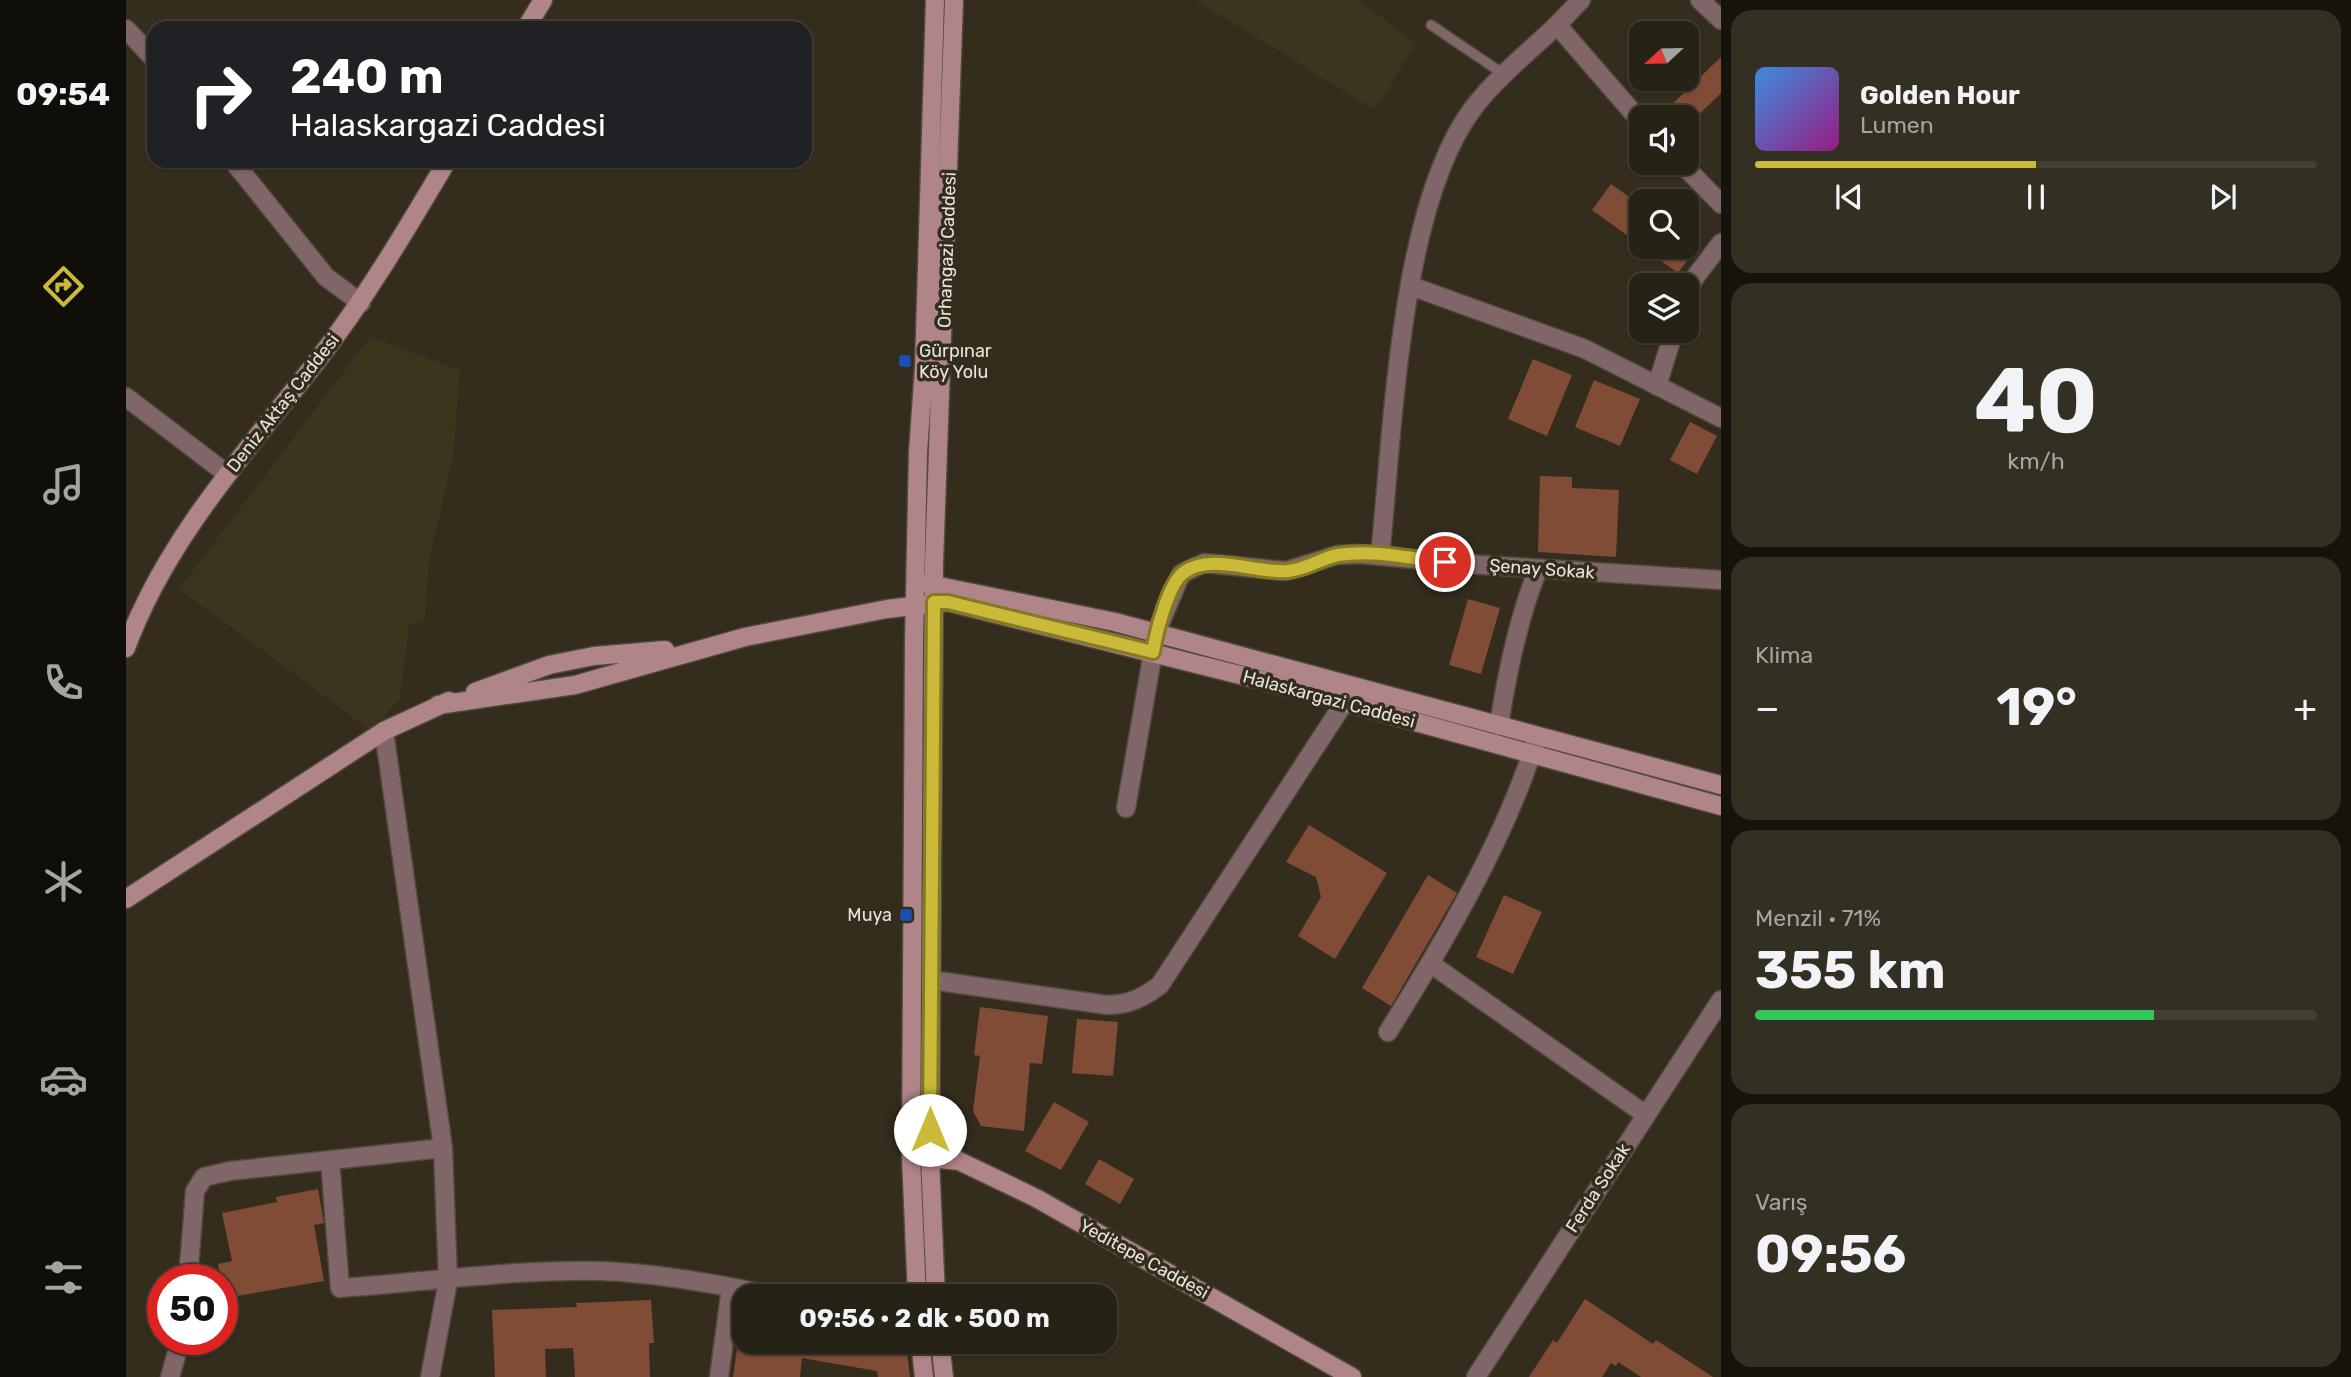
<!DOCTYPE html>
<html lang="tr">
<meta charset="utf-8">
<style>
:root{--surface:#272216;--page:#332f23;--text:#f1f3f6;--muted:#a4a4a1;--line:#433f35;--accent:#cbba39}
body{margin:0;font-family:Rubik,sans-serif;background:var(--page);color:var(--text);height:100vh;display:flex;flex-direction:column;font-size:26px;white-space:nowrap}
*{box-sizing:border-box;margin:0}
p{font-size:23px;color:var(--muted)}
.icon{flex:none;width:38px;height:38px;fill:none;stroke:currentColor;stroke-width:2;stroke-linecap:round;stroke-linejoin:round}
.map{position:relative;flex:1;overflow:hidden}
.drawer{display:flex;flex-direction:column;gap:10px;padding:10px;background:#15130c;width:630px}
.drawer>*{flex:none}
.guide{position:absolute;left:21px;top:21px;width:665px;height:147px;border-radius:21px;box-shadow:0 2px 5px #0004,0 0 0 2px var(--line);background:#202124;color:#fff;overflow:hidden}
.needle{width:46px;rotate:248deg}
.tools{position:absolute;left:1503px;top:21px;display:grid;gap:14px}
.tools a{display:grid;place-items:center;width:70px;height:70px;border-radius:14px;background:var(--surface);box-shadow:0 2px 5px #0004,0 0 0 2px var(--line);font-size:35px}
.speed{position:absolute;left:21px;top:1264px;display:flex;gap:14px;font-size:35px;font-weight:700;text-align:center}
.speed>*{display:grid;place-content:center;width:91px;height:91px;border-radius:50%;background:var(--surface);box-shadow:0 2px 5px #0004,0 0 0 2px var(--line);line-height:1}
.speed .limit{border:10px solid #d22;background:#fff;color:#111}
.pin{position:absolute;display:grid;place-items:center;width:60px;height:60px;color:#fff;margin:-30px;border:4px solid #fff;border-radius:50%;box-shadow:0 2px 7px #0007}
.me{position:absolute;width:77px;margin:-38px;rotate:0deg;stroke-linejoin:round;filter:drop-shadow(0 0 5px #0008)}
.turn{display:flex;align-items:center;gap:24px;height:147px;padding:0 28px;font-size:32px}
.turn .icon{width:91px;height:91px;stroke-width:2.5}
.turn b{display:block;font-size:49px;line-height:60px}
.big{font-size:52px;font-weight:700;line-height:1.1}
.drawer .card{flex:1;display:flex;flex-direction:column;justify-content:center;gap:10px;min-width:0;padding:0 24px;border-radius:21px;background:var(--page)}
.drawer .dial{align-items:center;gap:0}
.dial b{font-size:91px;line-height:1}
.song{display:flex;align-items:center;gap:21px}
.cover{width:84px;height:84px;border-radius:10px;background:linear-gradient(135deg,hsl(210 70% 55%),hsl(310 70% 35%))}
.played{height:7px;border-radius:4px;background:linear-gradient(90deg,var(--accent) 50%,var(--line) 50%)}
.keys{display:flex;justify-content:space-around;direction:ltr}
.heat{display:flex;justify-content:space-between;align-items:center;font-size:38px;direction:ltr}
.charge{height:10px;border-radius:5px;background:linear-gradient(90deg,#34c759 71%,var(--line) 0)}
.trip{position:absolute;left:606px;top:1284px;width:385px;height:70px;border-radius:21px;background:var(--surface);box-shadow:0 2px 5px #0004,0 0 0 2px var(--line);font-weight:700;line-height:70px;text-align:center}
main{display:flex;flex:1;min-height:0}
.tab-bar{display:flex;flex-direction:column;width:126px;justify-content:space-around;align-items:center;background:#100e09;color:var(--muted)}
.tab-bar .icon{width:49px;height:49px}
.tab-bar .on{color:var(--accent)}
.tab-bar b{font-size:32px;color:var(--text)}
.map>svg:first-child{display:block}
.built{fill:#3d341e}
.building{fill:#804c35}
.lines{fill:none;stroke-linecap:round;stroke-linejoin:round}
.lane-casing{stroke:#514a3c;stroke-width:12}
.street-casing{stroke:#514a3c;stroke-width:21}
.secondary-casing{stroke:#514a3c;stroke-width:21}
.lane{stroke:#816669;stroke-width:9}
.street{stroke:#816669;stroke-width:18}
.secondary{stroke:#b08589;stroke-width:18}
.route-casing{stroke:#847925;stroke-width:18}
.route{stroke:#cbba39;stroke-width:12}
.transit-dot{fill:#1a4fb4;stroke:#342d1e;stroke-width:2.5}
.labels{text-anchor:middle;stroke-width:7;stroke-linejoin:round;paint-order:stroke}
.street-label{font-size:18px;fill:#e8e4db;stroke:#342d1e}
.poi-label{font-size:18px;fill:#e8e4db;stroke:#342d1e;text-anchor:start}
</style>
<main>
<nav class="tab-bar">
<b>09:54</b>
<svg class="icon on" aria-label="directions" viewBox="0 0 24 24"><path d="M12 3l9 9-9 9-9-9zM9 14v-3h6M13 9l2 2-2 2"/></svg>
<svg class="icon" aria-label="music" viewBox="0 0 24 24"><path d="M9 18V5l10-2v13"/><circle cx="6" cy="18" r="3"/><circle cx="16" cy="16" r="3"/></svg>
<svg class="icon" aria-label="phone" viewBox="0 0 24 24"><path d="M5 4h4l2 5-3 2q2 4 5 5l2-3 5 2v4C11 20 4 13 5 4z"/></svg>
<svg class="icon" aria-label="climate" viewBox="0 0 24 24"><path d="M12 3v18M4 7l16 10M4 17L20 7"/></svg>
<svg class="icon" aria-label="car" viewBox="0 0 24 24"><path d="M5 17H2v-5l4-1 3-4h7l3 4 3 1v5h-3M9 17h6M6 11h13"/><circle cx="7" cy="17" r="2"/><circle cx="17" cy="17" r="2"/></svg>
<svg class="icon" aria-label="filters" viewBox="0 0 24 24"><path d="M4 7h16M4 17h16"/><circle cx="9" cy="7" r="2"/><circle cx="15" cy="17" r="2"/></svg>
</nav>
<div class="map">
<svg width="1595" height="1377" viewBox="0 0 1595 1377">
<rect width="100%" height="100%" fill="#342d1e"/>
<path class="built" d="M1069 0H1233L1290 44 1249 110Z
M244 337 334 370 327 457 303 560 299 620 283 626 274 699 244 730 53 589Z"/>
<path class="building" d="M1595 57V93L1561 126V117H1533Z
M1485 184 1516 206V246L1466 210Z
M1516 247H1571L1552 273Z
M1407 359 1446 375 1421 436 1382 419Z
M1468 380 1514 399 1494 446 1449 427Z
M1564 422 1591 436 1571 474 1544 460Z
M1414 476 1446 477V488L1493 490 1490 557 1412 552Z
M1342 599 1374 608 1355 674 1323 665Z
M1183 825 1261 873 1209 959 1172 936 1195 897 1190 877 1160 862Z
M1302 875 1331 893 1265 1006 1236 988Z
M1378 895 1416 912 1387 974 1350 957Z
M854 1007 922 1016 916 1064 904 1063 898 1131 855 1126 847 1111 854 1056 848 1055Z
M951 1019 992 1022 987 1076 946 1073Z
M928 1102 963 1122 935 1170 899 1151Z
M973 1159 1008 1179 994 1204 959 1184Z
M192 1189 198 1223 188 1225 198 1281 99 1298 92 1264 106 1261 96 1213 151 1202 150 1197Z
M1459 1299 1527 1344 1530 1340 1587 1377H1515L1492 1362 1490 1366 1485 1363 1476 1377H1403L1427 1340 1431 1343Z
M525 1300 528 1343H523L524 1377H449L447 1348 419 1349 420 1377H369L366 1310 451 1307 450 1303Z
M612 1342H775L781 1352 784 1377H752L751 1371 676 1358 674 1377H607Z"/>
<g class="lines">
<g class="lane-casing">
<path id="lane" d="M1305 25 1379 75"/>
</g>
<g class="street-casing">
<path id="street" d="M1455 0 1431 25 1516 123
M1574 0 1595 20
M0 29 28 59
M107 161 200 277 235 303
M1555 163 1595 204
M1285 286 1459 349 1595 418
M1561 295 1567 280 1595 243
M1531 386 1548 331
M0 397 101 474
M1254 556C1267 433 1273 205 1348 107 1371 77 1404 51 1431 25
M1030 633 1055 574 1078 563 1160 571 1211 555 1234 554 1341 564 1595 580
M1373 726C1381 672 1392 619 1412 569
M258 731 317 1148 322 1281 304 1377
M1000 808 1027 652
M1305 964 1520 1115
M805 980 981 1005C1002 1005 1017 998 1034 985L1218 703
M1262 1032C1317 944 1380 838 1410 740
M204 1160 214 1288C301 1282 388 1269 476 1271 528 1273 600 1285 651 1297
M62 1279 69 1191 78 1177 104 1171 317 1148
M44 1377 55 1339
M593 1377 605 1288
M1350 1377 1595 1000"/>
</g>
<g class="secondary-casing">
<path id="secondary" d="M400 28 417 0
M798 583 989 622 1595 785
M0 648C40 539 121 451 191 361 240 298 280 230 321 161
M349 692 423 665 468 656 539 650
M312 705 449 685 619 637 761 609 822 602 1170 689 1595 806
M0 899 258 731 323 701
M804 1158 833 1161 910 1198 1226 1377
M791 1297 785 1157 788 641 792 452 798 367 809 0
M810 1297 804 1158 808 563 828 0
M794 1342 798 1377
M814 1342 818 1377"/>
</g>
<use href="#lane" class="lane"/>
<use href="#street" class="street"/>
<use href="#secondary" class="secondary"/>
</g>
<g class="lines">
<g class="route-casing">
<path id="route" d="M804 1130 808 602H822L1027 652C1030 633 1042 585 1057 573 1085 552 1130 574 1162 571 1180 570 1195 558 1212 555 1246 549 1285 559 1319 562"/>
</g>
<use href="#route" class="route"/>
</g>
<g class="transit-dot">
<rect x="772" y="354" width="14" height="14" rx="3.5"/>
<rect x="773" y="908" width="14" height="14" rx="3.5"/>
</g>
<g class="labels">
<g class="street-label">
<text transform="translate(821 250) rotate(-88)" y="6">Orhangazi Caddesi</text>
<text transform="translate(157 403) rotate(-52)" y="6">Deniz Aktaş Caddesi</text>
<text transform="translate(1416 569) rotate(4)" y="6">Şenay Sokak</text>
<text transform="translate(1203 699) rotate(15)" y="6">Halaskargazi Caddesi</text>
<text transform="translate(1472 1188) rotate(-57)" y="6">Ferda Sokak</text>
<text transform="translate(1018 1259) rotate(29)" y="6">Yeditepe Caddesi</text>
</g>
<g class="poi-label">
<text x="793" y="357">Gürpınar<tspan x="793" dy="21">Köy Yolu</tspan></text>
<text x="766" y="921" text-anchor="end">Muya</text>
</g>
</g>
</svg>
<div class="tools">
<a><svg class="needle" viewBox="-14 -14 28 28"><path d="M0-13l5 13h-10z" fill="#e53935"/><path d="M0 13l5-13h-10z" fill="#a4a4a1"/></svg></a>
<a><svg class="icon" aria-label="sound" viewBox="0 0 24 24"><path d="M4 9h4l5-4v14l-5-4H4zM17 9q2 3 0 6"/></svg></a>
<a><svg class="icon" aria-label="search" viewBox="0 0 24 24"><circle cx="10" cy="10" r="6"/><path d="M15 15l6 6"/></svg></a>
<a><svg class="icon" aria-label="layers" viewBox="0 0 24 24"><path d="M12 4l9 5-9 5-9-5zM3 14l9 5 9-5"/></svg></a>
</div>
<div class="speed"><div class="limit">50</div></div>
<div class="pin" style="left:1319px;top:562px;background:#d93025"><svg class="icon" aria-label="arrive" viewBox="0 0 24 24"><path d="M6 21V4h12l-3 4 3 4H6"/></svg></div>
<svg class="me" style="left:804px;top:1130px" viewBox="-20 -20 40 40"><circle r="19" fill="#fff"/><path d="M0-13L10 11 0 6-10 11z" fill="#cbba39"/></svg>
<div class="trip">09:56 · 2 dk · 500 m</div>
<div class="guide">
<div class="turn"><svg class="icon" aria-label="right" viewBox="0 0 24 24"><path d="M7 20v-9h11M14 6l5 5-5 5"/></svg><div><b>240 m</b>Halaskargazi Caddesi</div></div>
</div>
</div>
<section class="drawer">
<div class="card">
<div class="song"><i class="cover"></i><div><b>Golden Hour</b><p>Lumen</p></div></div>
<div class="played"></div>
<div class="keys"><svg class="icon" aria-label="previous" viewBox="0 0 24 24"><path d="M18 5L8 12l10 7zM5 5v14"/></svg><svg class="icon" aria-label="pause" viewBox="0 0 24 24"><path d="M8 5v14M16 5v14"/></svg><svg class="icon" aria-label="next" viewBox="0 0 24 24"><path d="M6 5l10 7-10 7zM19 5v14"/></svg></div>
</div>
<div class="card dial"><b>40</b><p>km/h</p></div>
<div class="card"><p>Klima</p>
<div class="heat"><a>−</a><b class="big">19°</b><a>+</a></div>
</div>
<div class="card"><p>Menzil · 71%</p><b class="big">355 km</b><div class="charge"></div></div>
<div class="card"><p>Varış</p><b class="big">09:56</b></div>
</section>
</main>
